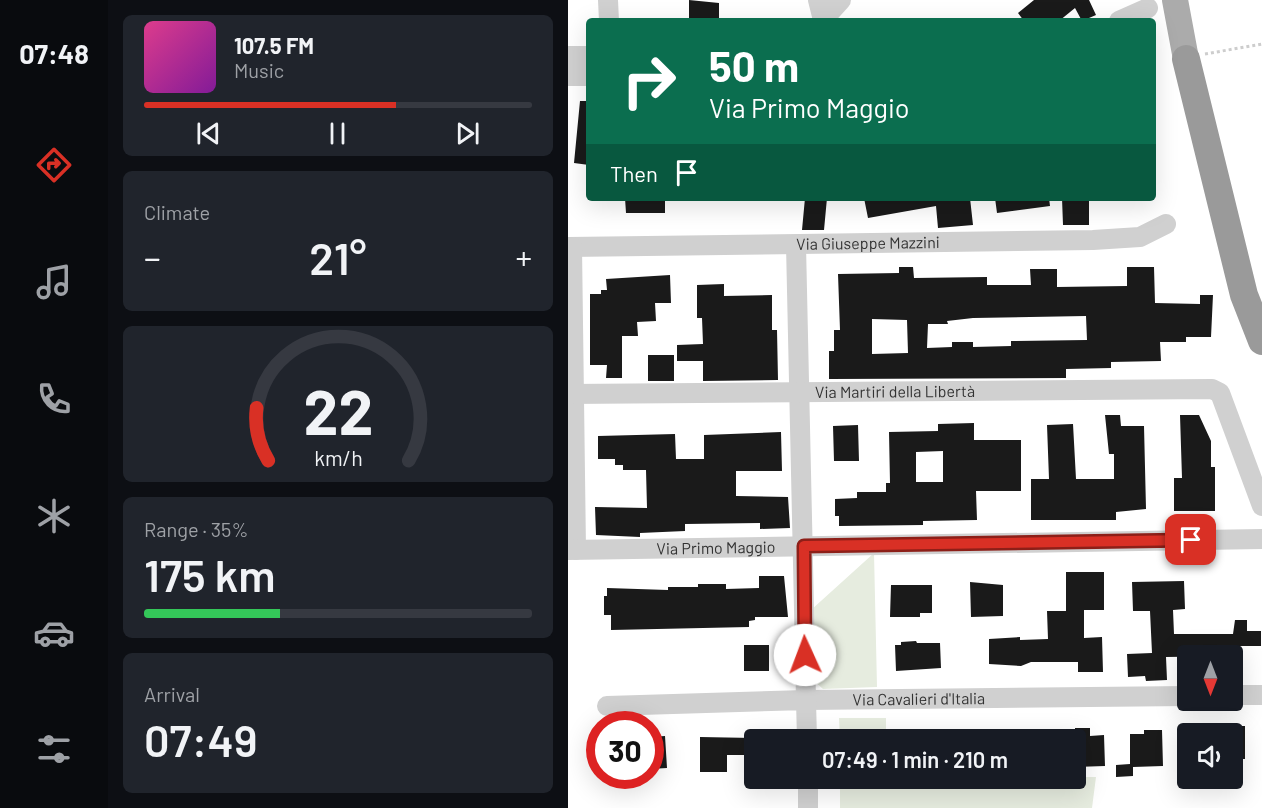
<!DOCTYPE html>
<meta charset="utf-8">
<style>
:root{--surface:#171b24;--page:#20242c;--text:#f1f3f6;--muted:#9ea1a6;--line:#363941;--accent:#d93025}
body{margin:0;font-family:Barlow,sans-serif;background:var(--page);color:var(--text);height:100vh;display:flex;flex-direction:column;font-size:22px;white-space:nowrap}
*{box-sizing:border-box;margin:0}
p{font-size:20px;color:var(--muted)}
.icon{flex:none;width:33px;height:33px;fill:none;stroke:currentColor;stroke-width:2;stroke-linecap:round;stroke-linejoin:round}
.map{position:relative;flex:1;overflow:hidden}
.sheet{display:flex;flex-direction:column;gap:15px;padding:15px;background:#0d0f14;width:460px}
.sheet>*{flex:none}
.hud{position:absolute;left:18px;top:18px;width:570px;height:183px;border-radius:6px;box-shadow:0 6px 24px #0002;background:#0b6e4f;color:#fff;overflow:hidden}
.needle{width:39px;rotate:180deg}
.fabs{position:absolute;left:609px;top:645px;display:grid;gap:12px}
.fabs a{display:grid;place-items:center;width:66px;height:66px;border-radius:6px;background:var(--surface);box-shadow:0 6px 24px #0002;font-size:30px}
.speed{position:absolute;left:18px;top:711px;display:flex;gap:12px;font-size:30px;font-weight:700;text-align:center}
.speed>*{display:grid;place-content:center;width:78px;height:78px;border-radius:50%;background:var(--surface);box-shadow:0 6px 24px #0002;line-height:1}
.speed .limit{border:9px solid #d22;background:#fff;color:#111}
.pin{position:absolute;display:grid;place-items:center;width:51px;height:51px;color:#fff;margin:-26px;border-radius:12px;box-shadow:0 3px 9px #0006}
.me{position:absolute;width:66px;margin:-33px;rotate:358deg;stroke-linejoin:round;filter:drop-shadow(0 0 4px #0008)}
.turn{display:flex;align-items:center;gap:21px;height:126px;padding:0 24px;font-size:27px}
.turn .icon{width:78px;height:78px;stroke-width:2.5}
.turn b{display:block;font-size:42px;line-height:51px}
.then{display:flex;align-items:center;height:57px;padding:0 24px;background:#0003;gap:12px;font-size:22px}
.big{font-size:45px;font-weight:600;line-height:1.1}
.sheet .tile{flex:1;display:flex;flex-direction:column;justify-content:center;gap:9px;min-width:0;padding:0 21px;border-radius:9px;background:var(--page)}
.sheet .dial{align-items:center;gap:0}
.dial svg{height:156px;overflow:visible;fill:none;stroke:var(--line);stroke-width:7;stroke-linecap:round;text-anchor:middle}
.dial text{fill:var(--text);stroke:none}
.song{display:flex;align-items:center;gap:18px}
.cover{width:72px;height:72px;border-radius:9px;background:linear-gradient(135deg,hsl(330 70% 55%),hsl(290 70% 35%))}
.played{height:6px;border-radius:3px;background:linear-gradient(90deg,var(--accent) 65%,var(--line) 65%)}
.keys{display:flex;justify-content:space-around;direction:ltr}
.heat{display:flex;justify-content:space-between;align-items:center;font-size:33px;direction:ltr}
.charge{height:9px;border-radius:4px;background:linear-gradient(90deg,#34c759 35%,var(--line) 0)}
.trip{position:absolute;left:176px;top:729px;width:342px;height:60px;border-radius:6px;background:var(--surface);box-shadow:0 6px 24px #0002;font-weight:600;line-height:60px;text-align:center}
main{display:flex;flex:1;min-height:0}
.menu{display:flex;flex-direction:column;width:108px;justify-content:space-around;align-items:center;background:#090b0e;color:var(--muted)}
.menu .icon{width:42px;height:42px}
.menu .on{color:var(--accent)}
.menu b{font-size:27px;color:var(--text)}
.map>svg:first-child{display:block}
.green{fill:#e6ecdf}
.building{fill:#1a1a1a;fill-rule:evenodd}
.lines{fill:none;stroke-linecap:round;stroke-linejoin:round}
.path{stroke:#cdcdcd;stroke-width:3;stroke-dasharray:3 3;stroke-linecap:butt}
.minor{stroke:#d0d0d0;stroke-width:20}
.major{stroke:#ababab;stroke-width:26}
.highway{stroke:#9a9a9a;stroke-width:28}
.route-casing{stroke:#8d1f18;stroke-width:15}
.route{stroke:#d93025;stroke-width:10}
.labels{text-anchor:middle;stroke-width:6;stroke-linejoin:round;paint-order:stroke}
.street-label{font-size:16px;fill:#333;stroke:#fff}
</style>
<main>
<nav class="menu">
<b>07:48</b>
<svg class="icon on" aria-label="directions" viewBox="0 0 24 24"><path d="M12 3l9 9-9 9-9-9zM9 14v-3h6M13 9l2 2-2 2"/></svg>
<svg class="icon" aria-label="music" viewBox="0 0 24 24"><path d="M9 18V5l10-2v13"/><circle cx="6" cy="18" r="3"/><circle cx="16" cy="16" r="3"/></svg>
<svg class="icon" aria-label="phone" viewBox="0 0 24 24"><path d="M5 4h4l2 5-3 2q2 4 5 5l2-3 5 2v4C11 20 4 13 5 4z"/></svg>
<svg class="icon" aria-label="climate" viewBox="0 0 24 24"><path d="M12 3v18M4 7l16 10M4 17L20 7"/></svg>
<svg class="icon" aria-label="car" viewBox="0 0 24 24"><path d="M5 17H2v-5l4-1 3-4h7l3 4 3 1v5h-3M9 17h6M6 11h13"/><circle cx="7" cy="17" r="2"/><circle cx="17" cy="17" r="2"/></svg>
<svg class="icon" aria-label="filters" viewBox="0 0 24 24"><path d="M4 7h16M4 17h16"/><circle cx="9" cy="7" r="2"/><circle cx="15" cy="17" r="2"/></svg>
</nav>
<section class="sheet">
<div class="tile">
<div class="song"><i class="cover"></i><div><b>107.5 FM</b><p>Music</p></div></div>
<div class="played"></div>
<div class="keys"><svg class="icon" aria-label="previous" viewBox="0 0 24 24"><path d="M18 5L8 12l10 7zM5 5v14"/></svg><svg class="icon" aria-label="pause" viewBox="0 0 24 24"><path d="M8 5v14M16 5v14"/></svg><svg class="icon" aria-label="next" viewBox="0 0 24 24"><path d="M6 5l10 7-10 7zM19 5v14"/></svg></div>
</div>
<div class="tile"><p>Climate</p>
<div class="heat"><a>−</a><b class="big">21°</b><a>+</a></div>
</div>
<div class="tile dial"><svg viewBox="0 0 100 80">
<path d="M14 69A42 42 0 1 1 86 69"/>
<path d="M14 69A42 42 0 0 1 8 42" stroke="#d93025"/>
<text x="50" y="56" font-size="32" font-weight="700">22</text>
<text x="50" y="72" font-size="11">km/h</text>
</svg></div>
<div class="tile"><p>Range · 35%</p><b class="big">175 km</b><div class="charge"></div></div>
<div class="tile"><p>Arrival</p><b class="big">07:49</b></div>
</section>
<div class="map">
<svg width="694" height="808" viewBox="0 0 694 808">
<rect width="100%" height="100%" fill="#fff"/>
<path class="green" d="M306 553 309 687 255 689 244 679 243 610Z
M271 718H318V739H272Z
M507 777H528L524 808H272V779L319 778 320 781Z"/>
<path class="building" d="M121 0 151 3V21H121Z
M466 0H521L528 15 514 21 507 8 491 21H456L450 13Z
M12 101H21V165L6 163Z
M57 198H97V213H58Z
M237 198H259L256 230H234Z
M296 198H402L405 225 370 228 368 206 300 218Z
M427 198H481L482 206 429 213Z
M494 198H521V225H495Z
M331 267H345L346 278 419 277V285H463L462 269H489V287L559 286V267H586L587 303 632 304V295H645L643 337H618V342H592L593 361 543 362V368L498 369V378L261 379V351H266V330H272L270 274 331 273ZM518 316 519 340 443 341V346L405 347V342H384V347L359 348 360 324H380L379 321 405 318ZM304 319 339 320 340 353 304 354Z
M102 275 103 303H87L88 321 69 322 70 336H54V378H38L39 365H22V294H33V290H39L38 279Z
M156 284V296L204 295V330H209L210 380 135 381V361H109V345L135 344 134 318H129V285Z
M80 355H106V381H80Z
M537 415H552L553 426H576L578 509 548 512V520H463V479H481L479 425 505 424 508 479H546V454H541Z
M612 415H631L643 441V467H647V511H606V478H614Z
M406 423V440H453V491H408L409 520 355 521V525L271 526V516H267V499L289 498V492H318V483H322L321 432 370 431V424ZM375 451V482H348V452Z
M290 425 291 461H266L265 426Z
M213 432 214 471H168V496L220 497 222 528 192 529V523L117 524V531L72 533V537L28 535 27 507 79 508 78 470H55V465H47V459H30V436L107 434 108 459H136V435Z
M498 572H536V610H516V638L534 637 535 672H510V662H463L453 666 421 664V639L452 637V640L480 639 479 611H498Z
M191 576H216L220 617H187V620L181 621V627L43 630V615H36V596H39V588L100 590V587H130V584H158V589L191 588Z
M616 581 617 609 605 610 606 634H665L667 620H679V631H693V646H666V656L598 657 599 680 578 681 577 676 560 677 559 654 584 653 582 611H565L564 582Z
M402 582 435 585V616L403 617Z
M323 585H364V613H352V617H322Z
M348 641 349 643H372L373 668 328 671 327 645H333V642Z
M176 645H201V671H176Z
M664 726H677V759H664Z
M507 728H522V736L536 735 537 766 507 767Z
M576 730H594L595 766 565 767V776L548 777V765L562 764V734H576Z
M97 736 99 768 82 769V737Z
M132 737 186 738V755H159V772H132Z"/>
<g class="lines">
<path class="path" d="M637 54 694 44"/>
<g class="minor">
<path d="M40 0 41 21"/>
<path d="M250 0 255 20"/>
<path d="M254 21 273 0"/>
<path d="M551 21 580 8"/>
<path d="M0 56H21"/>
<path d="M0 76H21"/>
<path id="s1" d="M228 245 238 700 620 696"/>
<path id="s2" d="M0 247 525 240 572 237 598 224"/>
<path d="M4 247 8 550"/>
<path id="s3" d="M0 394 644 389 652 393 694 506"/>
<path id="s4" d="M0 550 694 539"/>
<path d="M664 695H694"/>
<path d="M39 706 238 700 239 740"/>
<path d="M240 778V808"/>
</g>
<path class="major" d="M607 0 618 59"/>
<path class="highway" d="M618 59 676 295 694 341"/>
</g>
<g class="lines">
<g class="route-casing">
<path id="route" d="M237 655 236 546 623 540"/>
</g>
<use href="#route" class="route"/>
</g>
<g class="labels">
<g class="street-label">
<text dy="6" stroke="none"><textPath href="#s2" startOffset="300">Via Giuseppe Mazzini</textPath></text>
<text dy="6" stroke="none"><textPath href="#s3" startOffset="327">Via Martiri della Libertà</textPath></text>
<text dy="6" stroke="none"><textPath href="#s4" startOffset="148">Via Primo Maggio</textPath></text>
<text dy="6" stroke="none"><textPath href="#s1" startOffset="568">Via Cavalieri d'Italia</textPath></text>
</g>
</g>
</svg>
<div class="fabs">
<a><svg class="needle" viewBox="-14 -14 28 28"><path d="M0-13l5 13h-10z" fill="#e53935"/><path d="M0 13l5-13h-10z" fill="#9ea1a6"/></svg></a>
<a><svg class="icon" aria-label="sound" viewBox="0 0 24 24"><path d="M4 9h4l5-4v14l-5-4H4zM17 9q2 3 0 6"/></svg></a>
</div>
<div class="speed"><div class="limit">30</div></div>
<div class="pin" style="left:623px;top:540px;background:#d93025"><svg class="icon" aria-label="arrive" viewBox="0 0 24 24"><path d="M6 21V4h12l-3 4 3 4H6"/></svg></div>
<svg class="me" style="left:237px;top:655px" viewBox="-20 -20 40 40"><circle r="19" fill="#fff"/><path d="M0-13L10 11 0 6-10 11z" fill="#d93025"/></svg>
<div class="trip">07:49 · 1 min · 210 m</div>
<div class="hud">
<div class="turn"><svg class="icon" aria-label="right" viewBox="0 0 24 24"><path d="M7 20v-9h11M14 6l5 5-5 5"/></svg><div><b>50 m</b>Via Primo Maggio</div></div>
<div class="then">Then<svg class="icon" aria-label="arrive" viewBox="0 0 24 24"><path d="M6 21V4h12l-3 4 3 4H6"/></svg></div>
</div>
</div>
</main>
